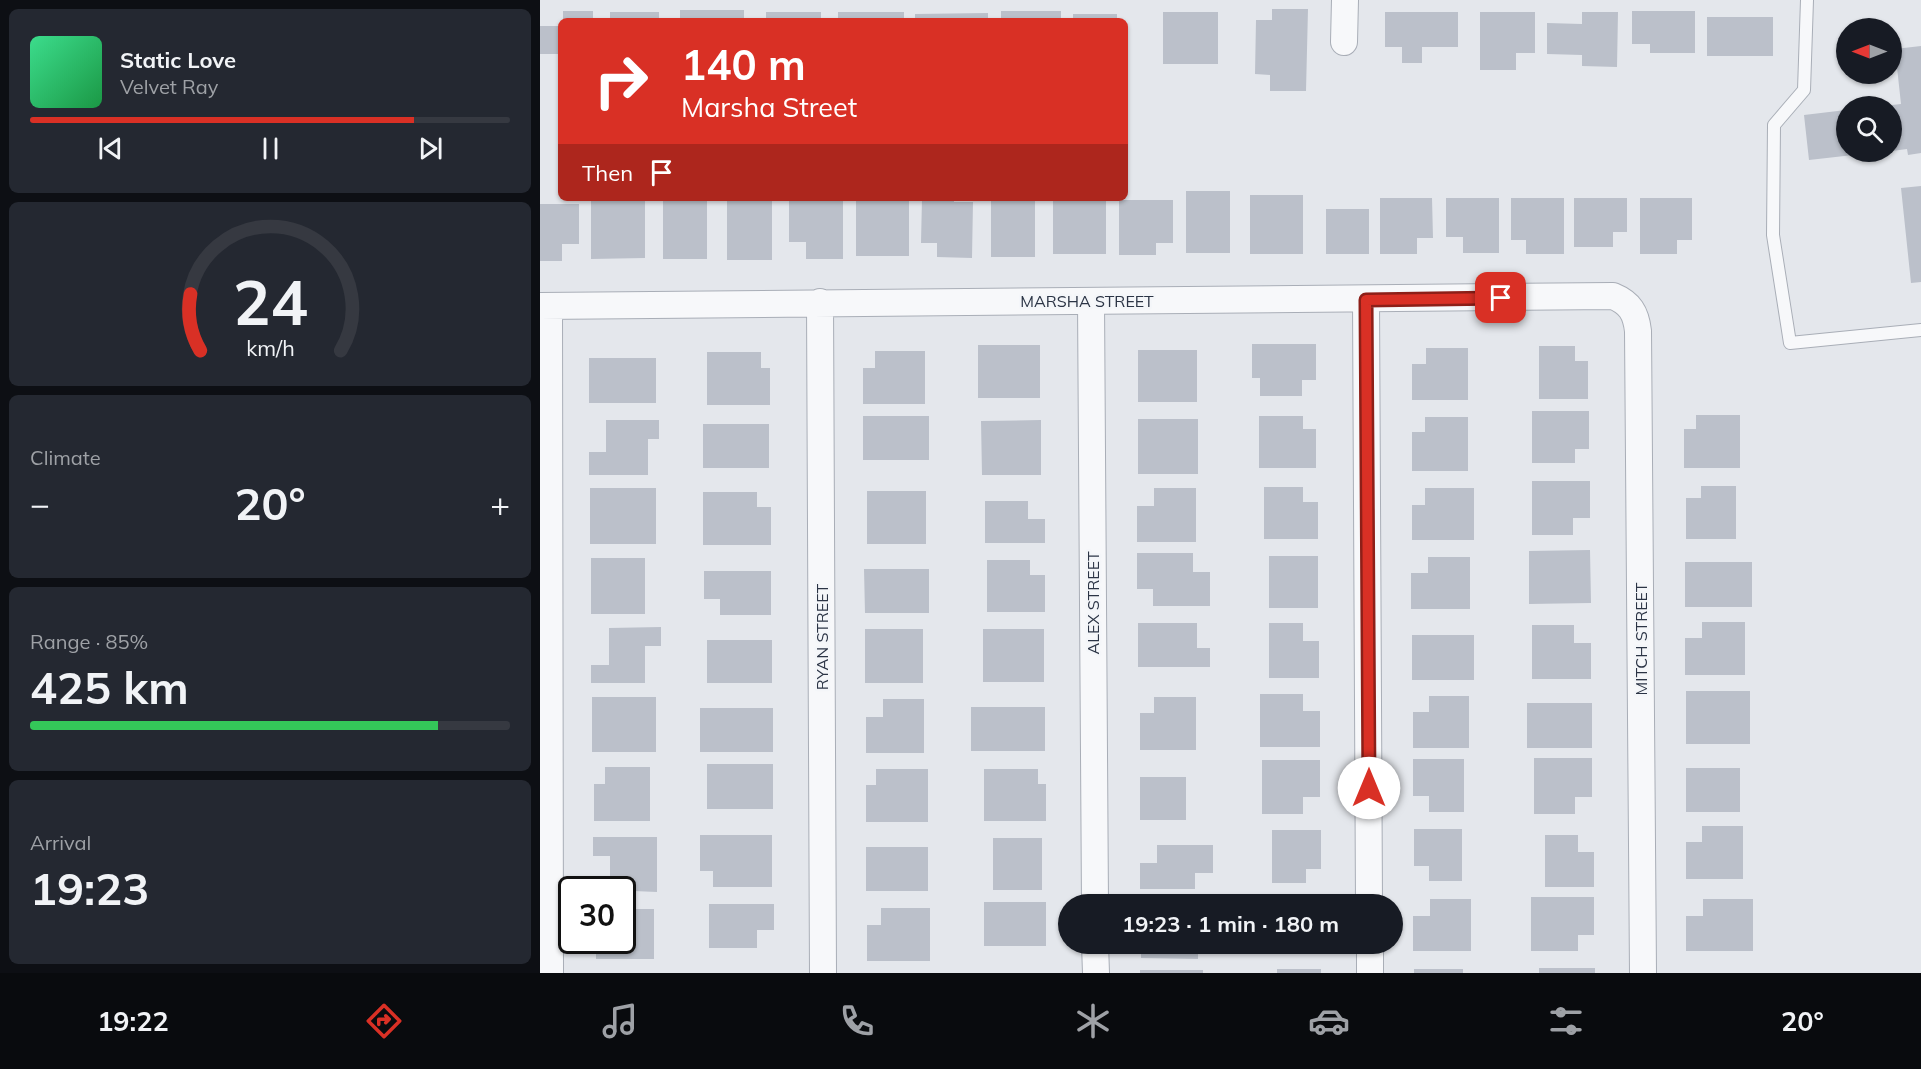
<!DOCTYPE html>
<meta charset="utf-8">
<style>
:root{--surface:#171b24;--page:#242831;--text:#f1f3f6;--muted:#9ea1a6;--line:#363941;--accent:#d93025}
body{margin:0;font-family:Mulish,sans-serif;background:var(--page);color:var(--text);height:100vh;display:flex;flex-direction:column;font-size:22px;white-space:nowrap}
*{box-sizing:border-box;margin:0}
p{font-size:20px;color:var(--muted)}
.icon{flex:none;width:33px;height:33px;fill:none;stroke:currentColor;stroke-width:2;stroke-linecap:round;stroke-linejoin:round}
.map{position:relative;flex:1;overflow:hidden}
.details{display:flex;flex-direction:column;gap:9px;padding:9px;background:#0d0f14;width:540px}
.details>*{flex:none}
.hud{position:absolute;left:18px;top:18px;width:570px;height:183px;border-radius:9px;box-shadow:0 2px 4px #0004;background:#d93025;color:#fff;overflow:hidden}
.needle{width:39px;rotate:270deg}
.buttons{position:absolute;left:1296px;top:18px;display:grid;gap:12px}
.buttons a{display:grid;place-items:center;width:66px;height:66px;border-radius:50%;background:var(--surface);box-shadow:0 2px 4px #0004;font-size:30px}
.speed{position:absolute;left:18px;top:876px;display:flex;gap:12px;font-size:30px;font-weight:700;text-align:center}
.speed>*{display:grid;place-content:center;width:78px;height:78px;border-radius:50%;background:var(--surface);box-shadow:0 2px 4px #0004;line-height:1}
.speed .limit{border:3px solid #111;border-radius:9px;background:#fff;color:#111}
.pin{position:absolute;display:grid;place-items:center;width:51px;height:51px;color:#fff;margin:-26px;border-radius:12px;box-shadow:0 3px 9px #0006}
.me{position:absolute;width:66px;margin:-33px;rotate:0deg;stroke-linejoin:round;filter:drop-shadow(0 0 4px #0008)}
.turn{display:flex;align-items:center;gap:21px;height:126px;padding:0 24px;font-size:27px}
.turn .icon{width:78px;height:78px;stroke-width:2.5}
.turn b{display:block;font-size:42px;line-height:51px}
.then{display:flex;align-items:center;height:57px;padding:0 24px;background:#0003;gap:12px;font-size:22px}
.big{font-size:45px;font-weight:700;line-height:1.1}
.details .tile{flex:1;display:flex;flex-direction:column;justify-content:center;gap:9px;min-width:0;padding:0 21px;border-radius:9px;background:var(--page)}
.details .dial{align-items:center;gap:0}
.dial svg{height:156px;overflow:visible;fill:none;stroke:var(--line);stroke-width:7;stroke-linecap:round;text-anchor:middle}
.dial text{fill:var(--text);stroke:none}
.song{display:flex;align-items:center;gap:18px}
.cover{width:72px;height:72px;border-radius:9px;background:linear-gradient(135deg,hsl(150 70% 55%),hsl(140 70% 35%))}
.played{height:6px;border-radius:3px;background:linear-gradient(90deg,var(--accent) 80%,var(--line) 80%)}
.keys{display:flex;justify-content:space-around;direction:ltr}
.heat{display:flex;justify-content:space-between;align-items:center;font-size:33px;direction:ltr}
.charge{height:9px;border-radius:4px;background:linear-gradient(90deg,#34c759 85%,var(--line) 0)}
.trip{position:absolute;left:518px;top:894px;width:345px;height:60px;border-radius:30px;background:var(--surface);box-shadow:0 2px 4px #0004;font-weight:700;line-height:60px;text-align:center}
.menu{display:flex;height:96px;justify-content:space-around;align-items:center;background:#090b0e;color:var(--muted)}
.menu .icon{width:42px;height:42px}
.menu .active{color:var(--accent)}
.menu b{font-size:27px;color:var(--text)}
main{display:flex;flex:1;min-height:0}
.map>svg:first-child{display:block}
.building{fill:#bbc0ca}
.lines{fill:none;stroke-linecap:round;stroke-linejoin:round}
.service-casing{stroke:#a9aeb7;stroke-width:14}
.minor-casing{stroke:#a9aeb7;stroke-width:28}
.service{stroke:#f7f8fa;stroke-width:12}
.minor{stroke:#f7f8fa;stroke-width:26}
.route-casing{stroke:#8d1f18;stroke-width:15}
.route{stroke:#d93025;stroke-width:10}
.labels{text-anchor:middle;stroke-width:5;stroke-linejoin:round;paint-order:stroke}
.street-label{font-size:16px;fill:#2b3445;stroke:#f4f6f9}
</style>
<main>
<section class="details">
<div class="tile">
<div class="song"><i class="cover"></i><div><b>Static Love</b><p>Velvet Ray</p></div></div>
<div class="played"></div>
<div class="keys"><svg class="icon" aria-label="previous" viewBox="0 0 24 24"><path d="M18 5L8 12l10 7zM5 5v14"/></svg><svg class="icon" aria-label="pause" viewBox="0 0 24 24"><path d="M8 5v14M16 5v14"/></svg><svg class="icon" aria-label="next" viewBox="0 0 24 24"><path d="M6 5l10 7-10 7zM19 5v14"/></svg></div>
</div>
<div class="tile dial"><svg viewBox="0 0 100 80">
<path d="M14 69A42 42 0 1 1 86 69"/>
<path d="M14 69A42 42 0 0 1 9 40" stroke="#d93025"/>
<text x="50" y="56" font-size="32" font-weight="700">24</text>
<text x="50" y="72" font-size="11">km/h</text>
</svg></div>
<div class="tile"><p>Climate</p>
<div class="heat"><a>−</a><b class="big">20°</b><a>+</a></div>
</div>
<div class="tile"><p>Range · 85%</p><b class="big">425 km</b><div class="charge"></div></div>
<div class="tile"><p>Arrival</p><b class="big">19:23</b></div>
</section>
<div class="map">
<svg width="1381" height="973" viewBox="0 0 1381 973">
<rect width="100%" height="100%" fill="#e4e7ec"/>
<path class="building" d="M732 9H768L766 91H730V75L715 74 716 20H732Z
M140 10H204V21H140Z
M23 11H53V21H23Z
M461 11H521V21H461Z
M1092 11H1155V53H1110V44H1092Z
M70 12H119V21H70Z
M226 12H281V21H226Z
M298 12H364V21H298Z
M623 12H678V64H623Z
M845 12H918V47H882V63H862V47H845Z
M940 12H995V53H976V70H940Z
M1042 12H1078L1077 67 1042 66V55L1007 54V23L1042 24Z
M448 13V21H375V14Z
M533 14H577V21H533Z
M1167 17H1233V56H1167Z
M0 26H21V54H0Z
M1381 46V153L1368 155 1367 149 1352 151V105L1361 104 1355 49Z
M1306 110V152L1331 153 1269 160 1264 115Z
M1381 186V282L1371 283 1361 188Z
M646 191H690V253H646Z
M710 195H763V254H710Z
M123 198H167V259H123Z
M187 198H232V260H187Z
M316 198H369V256H316Z
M382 198H414V202H433L432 258 397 257V243H381Z
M451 198H495V257H451Z
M513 198H566V254H513Z
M840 198H892L893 238H877V254H840Z
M906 198H959V253H923V237H906Z
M971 198H1024V254H986V240H971Z
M1034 198H1087V232H1073V247H1034Z
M1100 198H1152V240H1137V254H1100Z
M51 200H105V258L51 259Z
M249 200H303V259H266V242H249Z
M579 200H633V243H616V255H579Z
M0 204H39V244H22V261H0Z
M786 209H829V254H786Z
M712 344H776V380H762V396H720V378H712Z
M438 345H500V398H438Z
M999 346H1035V361H1048V399H999Z
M886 348H928V400H872V364H886Z
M598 350H657V402H598Z
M335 351H385V404H323V368H335Z
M167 352H221V368H230V405H167Z
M49 358H116V403H49Z
M992 411H1049V449H1035V463H992Z
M1156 415H1200V468H1144V429H1156Z
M323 416H389V460H323Z
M719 416H763V429H776V468H719Z
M885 417H928V471H872V432H885Z
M598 419H658V474H598Z
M66 420H119V439H108V475H49V452H66Z
M501 420V475H442L441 421Z
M163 424H229V468H163Z
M992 481H1050V518H1033V535H992Z
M1161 486H1196V539H1146V498H1161Z
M724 487H763V502H778V539H724Z
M50 488H116V544H50Z
M614 488H656V542H597V506H614Z
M885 488H934V540H872V505H885Z
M327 491H386V544H327Z
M163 492H217V507H231V545H163Z
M445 501H488V519H505V543H445Z
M1050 550 1051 603 989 604V551Z
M597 553H653V572H670V606H613V589H597Z
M729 556H778V608H729Z
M888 557H930V609H871V573H888Z
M51 558H105V614H51Z
M447 560H490V575H505V612H447Z
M1145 562H1212V607H1145Z
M324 569H389V613H325Z
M164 571H231V615H180V599H164Z
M1162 622H1205V675H1145V638H1162Z
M598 623H657V648H670V667H598Z
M729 623H763V641H779V678H729Z
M992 625H1034V643H1051V679H992Z
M121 627V646H105V683H51V665H69V628Z
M325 629H383V683H325Z
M443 629H504V682H443Z
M872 635H934V680H872Z
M167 640H232V683H167Z
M1146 691H1210V744H1146Z
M720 694H763V711H780V747H720Z
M889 696H929V748H873V712H889Z
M52 697H116V752H52Z
M614 697H656V750H600V713H614Z
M343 699H384V753H326V717H343Z
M987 703H1052V748H987Z
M431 707H505V751H431Z
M160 708H233V752H160Z
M994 758H1052V797H1035V814H994Z
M873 759H924V812H889V796H873Z
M722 760H780V797H763V814H722Z
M167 764H233V809H167Z
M65 767H110V821H54V784H65Z
M1146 768H1200V812H1146Z
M336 769H388V822H326V785H336Z
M444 769H498V784H506V821H444Z
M600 777H646V820H600Z
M1162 826H1203V879H1146V842H1162Z
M874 829H922V881H889V866H874Z
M732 830H781V869H766V883H732Z
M160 835H232V887H173V871H160Z
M1005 835H1038V852H1054V887H1005Z
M53 837H117V892L70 890V856H53Z
M453 838H502V890H453Z
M617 845H673V873H655V889H600V863H617Z
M326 847H388V891H326Z
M991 897H1054V935H1038V951H991Z
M723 899H781V904H723Z
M890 899H931V951H873V916H890Z
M1163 899H1213V951H1146V916H1163Z
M444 902H506V946H444Z
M169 904H234V930H217V948H169Z
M341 908H390V961H327V925H341Z
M82 909H114V959H56V940H82Z
M601 944H658V959L601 958Z
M723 944H765V953H723Z
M999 968H1055V973H999Z
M737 969H781V973H737Z
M874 969H923V973H874Z
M600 970H663V973H600Z"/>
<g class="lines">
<g class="service-casing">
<path id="service" d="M1267 0 1264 90 1234 125 1233 235 1250 343 1381 330"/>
</g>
<g class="minor-casing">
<path id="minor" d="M804 42 805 0
M826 300 829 904
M551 301 555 904
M280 302 283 973
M0 306 1073 296C1090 303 1096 313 1098 331L1103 973
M9 306 10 973
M555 944 556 973
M830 944V973"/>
</g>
<use href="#service" class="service"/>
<use href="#minor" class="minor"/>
</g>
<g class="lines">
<g class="route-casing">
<path id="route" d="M829 788 826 300 961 298"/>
</g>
<use href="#route" class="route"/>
</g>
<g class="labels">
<g class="street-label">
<text x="547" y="307">MARSHA STREET</text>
<text transform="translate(553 603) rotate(-90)" y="6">ALEX STREET</text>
<text transform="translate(282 637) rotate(-90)" y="6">RYAN STREET</text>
<text transform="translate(1101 639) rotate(-90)" y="6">MITCH STREET</text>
</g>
</g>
</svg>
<div class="buttons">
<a><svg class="needle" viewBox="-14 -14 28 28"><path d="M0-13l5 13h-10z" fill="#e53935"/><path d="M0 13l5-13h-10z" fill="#9ea1a6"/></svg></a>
<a><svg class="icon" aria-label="search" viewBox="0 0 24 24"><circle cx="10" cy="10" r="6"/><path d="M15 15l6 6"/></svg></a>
</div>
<div class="speed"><div class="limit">30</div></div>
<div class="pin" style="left:961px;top:298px;background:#d93025"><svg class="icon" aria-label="arrive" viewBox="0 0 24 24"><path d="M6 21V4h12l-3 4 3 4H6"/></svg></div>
<svg class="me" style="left:829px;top:788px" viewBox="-20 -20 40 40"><circle r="19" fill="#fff"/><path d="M0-13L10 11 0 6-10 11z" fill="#d93025"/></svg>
<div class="trip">19:23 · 1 min · 180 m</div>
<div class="hud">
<div class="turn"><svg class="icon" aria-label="right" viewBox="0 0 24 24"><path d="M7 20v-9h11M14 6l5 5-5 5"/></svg><div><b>140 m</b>Marsha Street</div></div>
<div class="then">Then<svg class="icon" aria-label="arrive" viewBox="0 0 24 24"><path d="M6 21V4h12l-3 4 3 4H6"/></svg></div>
</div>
</div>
</main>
<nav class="menu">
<b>19:22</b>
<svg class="icon active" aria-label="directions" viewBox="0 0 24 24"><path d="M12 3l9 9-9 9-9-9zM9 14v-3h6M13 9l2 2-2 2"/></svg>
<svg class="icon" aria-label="music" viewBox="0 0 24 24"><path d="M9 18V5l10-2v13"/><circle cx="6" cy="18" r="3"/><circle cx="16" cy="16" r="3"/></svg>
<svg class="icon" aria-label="phone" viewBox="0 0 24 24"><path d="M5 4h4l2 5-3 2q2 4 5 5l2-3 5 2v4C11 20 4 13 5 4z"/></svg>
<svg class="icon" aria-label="climate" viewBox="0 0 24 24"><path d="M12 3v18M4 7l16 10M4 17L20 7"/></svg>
<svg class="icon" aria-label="car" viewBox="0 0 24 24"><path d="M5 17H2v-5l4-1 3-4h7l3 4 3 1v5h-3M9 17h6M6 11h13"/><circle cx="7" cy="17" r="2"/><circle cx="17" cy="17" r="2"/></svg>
<svg class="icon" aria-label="filters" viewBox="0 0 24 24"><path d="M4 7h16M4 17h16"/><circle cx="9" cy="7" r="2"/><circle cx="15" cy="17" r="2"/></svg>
<b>20°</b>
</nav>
